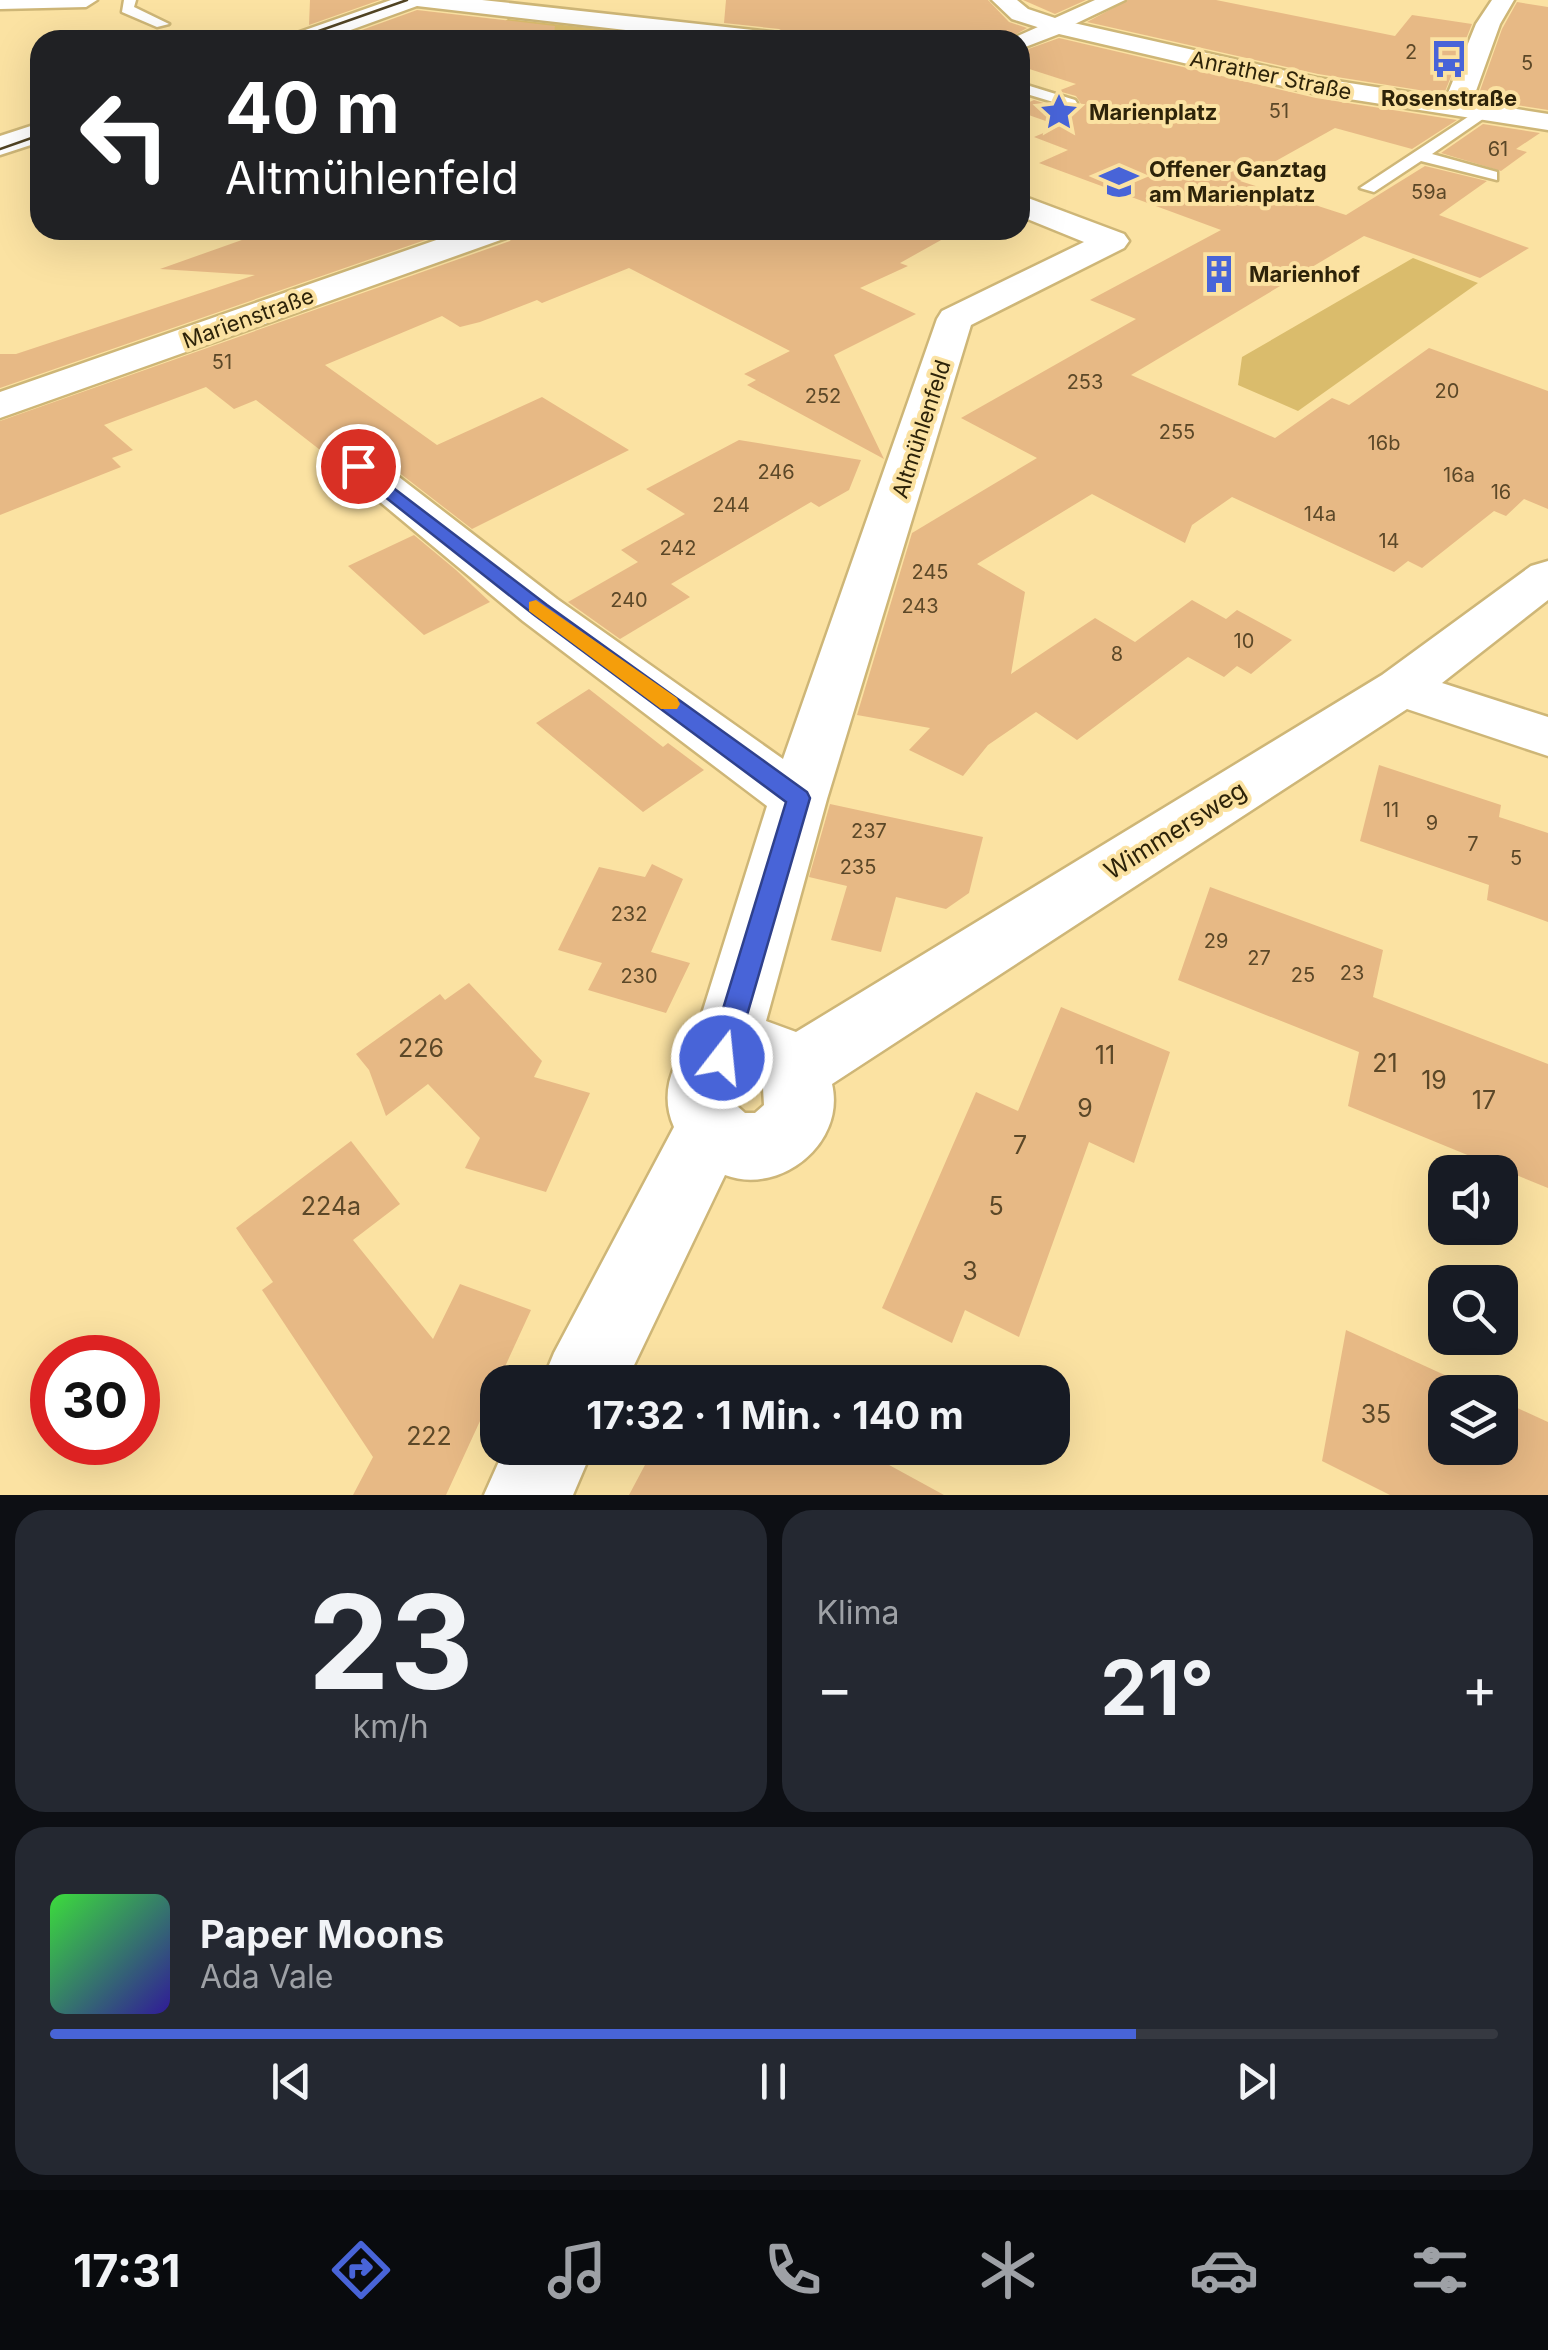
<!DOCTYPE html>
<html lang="de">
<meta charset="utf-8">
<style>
:root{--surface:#171b24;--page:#242831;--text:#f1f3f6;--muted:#9ea1a6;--line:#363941;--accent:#4864d8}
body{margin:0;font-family:Inter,sans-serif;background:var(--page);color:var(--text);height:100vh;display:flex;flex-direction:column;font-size:38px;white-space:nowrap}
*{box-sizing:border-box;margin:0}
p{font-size:32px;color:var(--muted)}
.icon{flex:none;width:55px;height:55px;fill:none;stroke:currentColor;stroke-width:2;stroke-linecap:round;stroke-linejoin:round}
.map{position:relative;height:1495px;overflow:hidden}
.side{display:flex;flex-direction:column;gap:15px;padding:15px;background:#0d0f14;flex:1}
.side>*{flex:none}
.hud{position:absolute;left:30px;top:30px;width:1000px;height:210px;border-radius:30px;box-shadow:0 10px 40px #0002;background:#202124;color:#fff;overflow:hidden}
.fabs{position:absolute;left:1428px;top:1155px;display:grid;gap:20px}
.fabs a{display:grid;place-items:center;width:90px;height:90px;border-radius:20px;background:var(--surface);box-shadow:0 10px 40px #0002;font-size:50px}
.speed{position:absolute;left:30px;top:1335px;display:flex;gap:20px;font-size:50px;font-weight:700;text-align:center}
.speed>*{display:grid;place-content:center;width:130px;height:130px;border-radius:50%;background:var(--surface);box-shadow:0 10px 40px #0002;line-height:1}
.speed .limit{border:15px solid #d22;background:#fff;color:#111}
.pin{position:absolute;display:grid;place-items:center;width:85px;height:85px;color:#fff;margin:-42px;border:5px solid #fff;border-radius:50%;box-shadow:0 2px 10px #0007}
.me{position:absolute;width:110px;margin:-55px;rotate:16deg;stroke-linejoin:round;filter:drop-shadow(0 0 8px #0008)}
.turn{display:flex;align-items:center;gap:35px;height:210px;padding:0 30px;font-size:45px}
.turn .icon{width:130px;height:130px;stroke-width:2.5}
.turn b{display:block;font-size:70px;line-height:85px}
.big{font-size:75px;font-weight:700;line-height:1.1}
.side .card{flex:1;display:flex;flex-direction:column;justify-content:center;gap:15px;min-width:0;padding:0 35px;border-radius:30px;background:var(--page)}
.side .dial{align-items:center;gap:0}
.dial b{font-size:130px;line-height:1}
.song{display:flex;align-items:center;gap:30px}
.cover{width:120px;height:120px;border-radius:15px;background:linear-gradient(135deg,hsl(120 70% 55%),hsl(250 70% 35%))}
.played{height:10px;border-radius:5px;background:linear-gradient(90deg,var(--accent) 75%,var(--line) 75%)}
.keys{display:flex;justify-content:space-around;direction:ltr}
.heat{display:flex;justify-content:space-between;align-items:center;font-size:55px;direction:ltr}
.side .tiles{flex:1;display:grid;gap:15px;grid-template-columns:1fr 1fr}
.card:last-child{grid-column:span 2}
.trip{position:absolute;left:480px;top:1365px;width:590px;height:100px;border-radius:30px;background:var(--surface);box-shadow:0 10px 40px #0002;font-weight:700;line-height:100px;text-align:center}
.menu{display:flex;height:160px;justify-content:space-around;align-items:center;background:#090b0e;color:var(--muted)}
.menu .icon{width:70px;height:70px}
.menu .current{color:var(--accent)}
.menu b{font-size:45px;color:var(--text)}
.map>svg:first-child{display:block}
.green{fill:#dabc6c}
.building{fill:#e7b985}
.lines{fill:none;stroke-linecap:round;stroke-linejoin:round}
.lane-casing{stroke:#ceb677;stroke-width:5}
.street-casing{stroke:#ceb677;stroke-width:5}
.secondary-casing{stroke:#ceb677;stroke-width:5}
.lane{fill:#fff;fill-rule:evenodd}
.street{fill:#fff;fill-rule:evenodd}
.secondary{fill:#fff;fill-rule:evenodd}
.tram{stroke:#514424;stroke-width:2.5}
.route{fill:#4864d8;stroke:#2f418c;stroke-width:2.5}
.slow{fill:#f59e0b}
.labels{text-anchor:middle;stroke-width:8;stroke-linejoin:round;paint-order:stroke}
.number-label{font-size:20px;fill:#5c4828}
.far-street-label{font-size:22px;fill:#2d2309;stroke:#fbe2a2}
.far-poi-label{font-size:22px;font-weight:bold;fill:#2d2309;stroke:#fbe2a2;text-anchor:start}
.street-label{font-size:25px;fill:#2d2309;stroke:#fbe2a2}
.near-number-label{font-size:25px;fill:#5c4828}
</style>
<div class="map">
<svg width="1548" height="1495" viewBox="0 0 1548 1495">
<rect width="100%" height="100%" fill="#fbe2a2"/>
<path class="green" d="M508 19 699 40H477Z
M1413 258 1478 283 1298 411 1238 385 1242 357Z"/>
<path class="building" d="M310 0H380L309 25Z
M726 0H988L1009 22 1027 28 1006 40H825L792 36 779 29 724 23Z
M1023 0H1086L1055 14Z
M1128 0H1216L1395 36 1412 15 1472 24 1444 94 1318 74 1087 22Z
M1517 2 1548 7V110L1477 99 1502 29Z
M417 10 555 26 553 40H334Z
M1059 38 1316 98 1457 120 1412 149 1335 128 1240 181 1346 215 1425 166 1487 181 1439 215 1529 248 1480 278 1364 236 1131 375 1275 438 1332 398 1349 405 1429 348 1548 391V509L1524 499 1506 516 1494 511 1422 568 1408 561 1394 572 1232 497 1192 525 1185 543 1092 494 977 564 1025 592 1011 674 1095 618 1135 642 1192 600 1226 619 1237 610 1292 640 1251 674 1237 666 1224 677 1188 657 1077 740 1036 712 988 745 963 776 909 750 930 728 857 715 912 533 1037 458 961 418 1136 319 1090 300 1221 230 1039 163 1068 150 1034 137 1060 126 1020 112V106L1034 100 1069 111 1081 104 1076 96 1058 91 1076 84 1020 66V52Z
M1483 124 1540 133 1516 149 1527 152 1501 171 1441 153Z
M270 230H454L0 388V354H16L255 275 160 269Z
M517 230H959L900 263 908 266 860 288 916 314 834 355 884 459 747 385 756 380 744 374 790 351 629 268 542 303 537 300 480 322 460 327 442 316 325 365 437 445 542 397 629 450 472 529 375 454 352 451 344 445 324 453 256 400 234 409 206 387 104 425 133 450 112 458 121 467 0 515V421L510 241Z
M739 440 861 460 849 490 819 507 811 502 671 584 690 597 620 639 568 602 638 562 621 550 685 514 646 489Z
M414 535 456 570 490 602 424 635 348 566Z
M589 689 663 747 668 743 704 770 643 812 536 723Z
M1379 765 1501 805 1499 817 1548 833V922L1487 900 1489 885 1360 841Z
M830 804 983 837 969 893 946 909 896 897 881 952 831 940 847 886 809 877Z
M652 864 683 879 651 952 690 963 666 1013 588 990 602 963 558 950 599 867 645 877Z
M1210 887 1383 950 1373 997 1548 1064V1188L1348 1106 1359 1052 1178 980Z
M469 983 542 1061 534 1077 590 1093 546 1192 465 1168 480 1138 428 1084 386 1116 369 1070 356 1054 440 994 445 1000Z
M1061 1007 1170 1052 1134 1163 1089 1142 1019 1337 965 1310 952 1343 882 1308 976 1092 1018 1111Z
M351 1141 400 1204 353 1240 433 1339 460 1284 531 1310 446 1495H353L373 1457 262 1290 273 1282 236 1228Z
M1346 1330 1482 1392H1445V1448H1500V1400L1548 1422V1495H1390L1322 1461Z
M654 1448H858L944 1495H629Z"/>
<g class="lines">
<g class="lane-casing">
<path id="lane" d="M124 0H136L134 7 169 24 157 27 122 12Z
M1020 83 1075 100 1077 103 1070 107 1020 92Z
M1480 109 1493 112 1432 154 1497 172V180L1421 161 1374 192 1360 188Z"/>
</g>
<g class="street-casing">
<path id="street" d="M992 0H1017L1028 9 1055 18 1095 0H1125L1056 33 1012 19Z
M1020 195 1124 234 1129 241 1124 248 971 325 827 799 766 1021 796 1032 1382 675 1531 566 1548 561V600L1442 683 1548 717V756L1407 709 832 1084C846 1143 780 1196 725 1175L626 1382H542L554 1353 674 1127C660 1096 670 1063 694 1039L767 806 523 621 337 466 343 457 358 453 373 457 557 599 783 759 937 319 942 311 1084 242 1020 216ZM746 1079H754L763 1088 764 1105 755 1113H745L736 1105 737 1088Z
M465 230H513L509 237 0 418V392Z
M505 1448H593L573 1495H484Z"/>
</g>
<g class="secondary-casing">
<path id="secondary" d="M0 0H97L86 7 0 9Z
M391 0H482L779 33 791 40H713L417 6 323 40H288L291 35Z
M1492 0H1514L1500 24 1472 102 1548 114V130L1317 94 1059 34 1020 49V40H1009L1056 19 1317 78 1446 98 1476 24Z
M40 123V142L0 155V136Z"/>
</g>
<use href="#lane" class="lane"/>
<use href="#street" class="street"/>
<use href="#secondary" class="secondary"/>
<path class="tram" d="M293 40 407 0
M0 149 40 135"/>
</g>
<path class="route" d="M358 461 547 605 807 792 810 798 732 1067 722 1071 712 1067 708 1058 786 802 533 614 351 470V462Z"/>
<path class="slow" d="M536 600 677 698 680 704 677 709H661L529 611V602Z"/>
<defs>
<g id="bus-bare" transform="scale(3)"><path d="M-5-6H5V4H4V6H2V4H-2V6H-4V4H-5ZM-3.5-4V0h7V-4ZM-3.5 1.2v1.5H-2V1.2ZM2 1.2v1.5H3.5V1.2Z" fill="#4864d8" stroke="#fbe2a2" stroke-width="2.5" paint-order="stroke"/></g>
<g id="sight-bare" transform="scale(3)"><path d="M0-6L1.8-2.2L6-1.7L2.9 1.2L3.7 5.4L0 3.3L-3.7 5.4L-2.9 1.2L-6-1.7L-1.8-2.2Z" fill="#4864d8" stroke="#fbe2a2" stroke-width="2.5" paint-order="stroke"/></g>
<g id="school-bare" transform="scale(3)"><path d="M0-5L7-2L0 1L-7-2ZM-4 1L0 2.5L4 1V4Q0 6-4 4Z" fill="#4864d8" stroke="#fbe2a2" stroke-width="2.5" paint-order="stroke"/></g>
<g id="building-bare" transform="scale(3)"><path d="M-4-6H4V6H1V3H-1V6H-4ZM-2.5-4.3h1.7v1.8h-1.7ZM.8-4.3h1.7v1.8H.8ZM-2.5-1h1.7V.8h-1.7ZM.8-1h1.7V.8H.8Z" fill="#4864d8" stroke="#fbe2a2" stroke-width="2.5" paint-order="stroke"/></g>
</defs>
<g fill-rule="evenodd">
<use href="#bus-bare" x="1449" y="59"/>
<use href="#sight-bare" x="1059" y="112"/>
<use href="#school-bare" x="1119" y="182"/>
<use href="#building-bare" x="1219" y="274"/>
</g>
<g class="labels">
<g class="number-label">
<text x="1411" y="59">2</text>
<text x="1527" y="70">5</text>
<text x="1279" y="118">51</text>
<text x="1498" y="156">61</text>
<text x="1429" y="199">59a</text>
<text x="222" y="369">51</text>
<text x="1085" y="389">253</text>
<text x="1447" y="398">20</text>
<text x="823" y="403">252</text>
<text x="1177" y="439">255</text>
<text x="1384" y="450">16b</text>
<text x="776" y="479">246</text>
<text x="1459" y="482">16a</text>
<text x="1501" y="499">16</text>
<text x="731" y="512">244</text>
<text x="1320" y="521">14a</text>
<text x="1389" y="548">14</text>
<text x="678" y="555">242</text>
<text x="930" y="579">245</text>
<text x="629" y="607">240</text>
<text x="920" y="613">243</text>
<text x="1244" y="648">10</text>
<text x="1117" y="661">8</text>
<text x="1391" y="817">11</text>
<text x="1432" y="830">9</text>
<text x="869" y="838">237</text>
<text x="1473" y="851">7</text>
<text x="1516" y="865">5</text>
<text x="858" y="874">235</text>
<text x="629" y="921">232</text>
<text x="1216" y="948">29</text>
<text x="1259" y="965">27</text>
<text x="1352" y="980">23</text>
<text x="1303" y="982">25</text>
<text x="639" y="983">230</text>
</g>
<g class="far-street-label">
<text transform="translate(1271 75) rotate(12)" y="8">Anrather Straße</text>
<text transform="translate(248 318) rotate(-20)" y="8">Marienstraße</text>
<text transform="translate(921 429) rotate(-72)" y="8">Altmühlenfeld</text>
</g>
<g class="far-poi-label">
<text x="1449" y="106" text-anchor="middle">Rosenstraße</text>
<text x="1089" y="120">Marienplatz</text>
<text x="1149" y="177">Offener Ganztag<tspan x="1149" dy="25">am Marienplatz</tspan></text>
<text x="1249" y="282">Marienhof</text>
</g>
<g class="street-label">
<text transform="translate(1175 830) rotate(-32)" y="9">Wimmersweg</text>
</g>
<g class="near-number-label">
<text x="421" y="1057">226</text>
<text x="1105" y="1064">11</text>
<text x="1385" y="1072">21</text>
<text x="1434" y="1089">19</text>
<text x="1484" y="1109">17</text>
<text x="1085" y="1117">9</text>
<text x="1020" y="1154">7</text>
<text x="331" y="1215">224a</text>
<text x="996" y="1215">5</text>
<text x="970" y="1280">3</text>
<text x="1376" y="1423">35</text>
<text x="429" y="1445">222</text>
</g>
</g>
</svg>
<div class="fabs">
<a><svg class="icon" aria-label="sound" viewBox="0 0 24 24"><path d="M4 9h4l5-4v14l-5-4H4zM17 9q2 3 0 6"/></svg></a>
<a><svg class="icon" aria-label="search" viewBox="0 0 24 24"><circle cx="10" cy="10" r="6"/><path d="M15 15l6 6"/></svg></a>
<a><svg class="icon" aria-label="layers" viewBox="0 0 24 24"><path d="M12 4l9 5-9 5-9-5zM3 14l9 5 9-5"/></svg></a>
</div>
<div class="speed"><div class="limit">30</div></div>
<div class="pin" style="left:358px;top:466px;background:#d93025"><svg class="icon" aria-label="arrive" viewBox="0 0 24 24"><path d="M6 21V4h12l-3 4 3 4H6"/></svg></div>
<svg class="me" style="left:722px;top:1058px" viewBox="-20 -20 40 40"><circle r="17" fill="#4864d8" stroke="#fff" stroke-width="3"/><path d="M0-11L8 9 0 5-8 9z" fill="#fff"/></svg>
<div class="trip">17:32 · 1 Min. · 140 m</div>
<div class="hud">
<div class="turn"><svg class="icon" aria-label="left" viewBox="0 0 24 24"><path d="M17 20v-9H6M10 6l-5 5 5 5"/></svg><div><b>40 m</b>Altmühlenfeld</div></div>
</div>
</div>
<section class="side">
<div class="tiles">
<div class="card dial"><b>23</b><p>km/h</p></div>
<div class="card"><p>Klima</p>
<div class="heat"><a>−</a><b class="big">21°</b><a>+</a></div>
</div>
<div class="card">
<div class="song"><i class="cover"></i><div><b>Paper Moons</b><p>Ada Vale</p></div></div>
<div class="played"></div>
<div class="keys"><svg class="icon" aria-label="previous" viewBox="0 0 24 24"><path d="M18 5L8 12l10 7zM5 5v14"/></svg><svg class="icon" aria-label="pause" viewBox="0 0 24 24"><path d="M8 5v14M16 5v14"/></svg><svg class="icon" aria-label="next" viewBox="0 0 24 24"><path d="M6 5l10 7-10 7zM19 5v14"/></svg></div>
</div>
</div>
</section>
<nav class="menu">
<b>17:31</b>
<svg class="icon current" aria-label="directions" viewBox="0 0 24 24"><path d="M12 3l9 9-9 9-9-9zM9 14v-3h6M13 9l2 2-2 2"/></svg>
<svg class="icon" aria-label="music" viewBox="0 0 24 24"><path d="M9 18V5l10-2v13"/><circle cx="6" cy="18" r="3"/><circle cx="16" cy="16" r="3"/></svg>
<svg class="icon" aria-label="phone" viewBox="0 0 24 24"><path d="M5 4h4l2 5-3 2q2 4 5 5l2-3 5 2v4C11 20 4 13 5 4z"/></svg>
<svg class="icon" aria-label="climate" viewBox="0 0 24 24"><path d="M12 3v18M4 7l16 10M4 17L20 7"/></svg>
<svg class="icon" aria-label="car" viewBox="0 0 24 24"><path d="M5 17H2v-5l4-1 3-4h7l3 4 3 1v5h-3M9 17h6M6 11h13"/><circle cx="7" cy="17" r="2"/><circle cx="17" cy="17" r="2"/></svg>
<svg class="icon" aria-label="filters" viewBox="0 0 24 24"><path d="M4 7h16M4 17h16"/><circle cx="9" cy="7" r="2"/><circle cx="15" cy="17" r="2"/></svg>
</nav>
